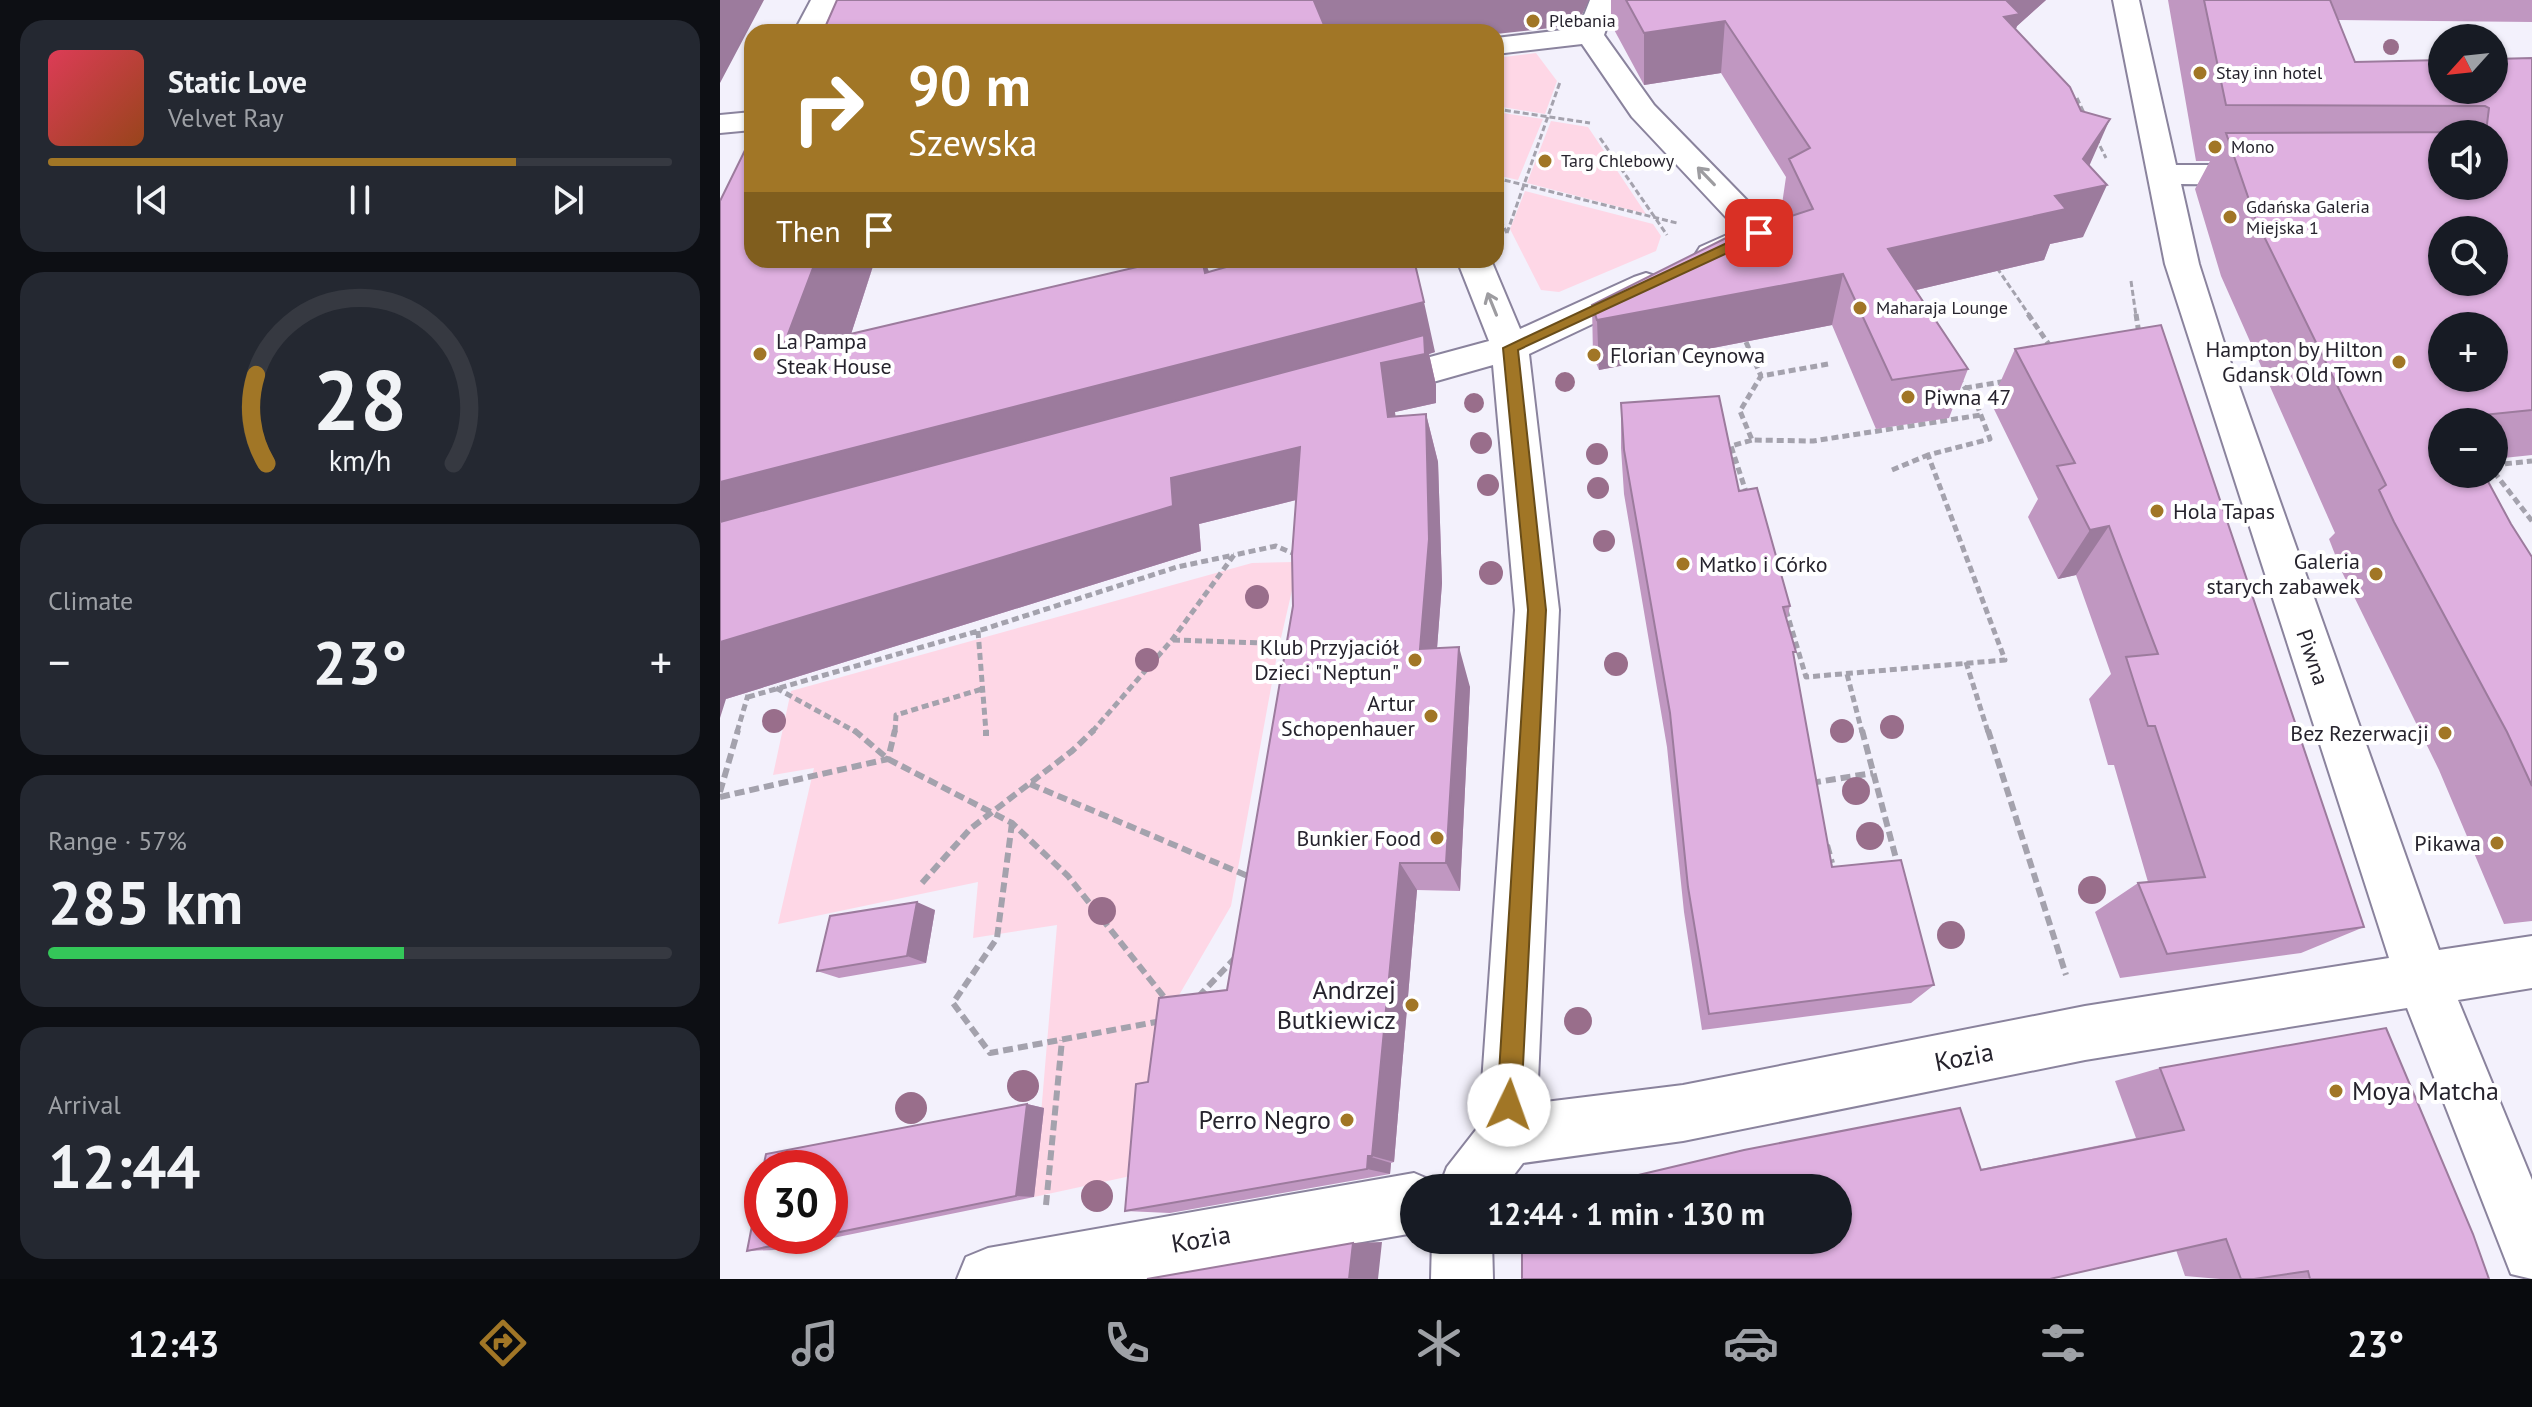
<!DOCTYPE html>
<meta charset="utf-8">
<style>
:root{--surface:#171b24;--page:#242831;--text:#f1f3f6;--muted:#9ea1a6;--line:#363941;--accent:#a17626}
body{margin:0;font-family:"PT Sans",sans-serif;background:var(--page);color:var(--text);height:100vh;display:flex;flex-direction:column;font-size:30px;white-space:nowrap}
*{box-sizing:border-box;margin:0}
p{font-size:26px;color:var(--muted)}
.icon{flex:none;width:44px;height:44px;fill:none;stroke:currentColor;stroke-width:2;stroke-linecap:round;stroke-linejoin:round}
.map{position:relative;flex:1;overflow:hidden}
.details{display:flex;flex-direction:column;gap:20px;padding:20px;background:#0d0f14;width:720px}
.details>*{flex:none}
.hud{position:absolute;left:24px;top:24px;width:760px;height:244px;border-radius:24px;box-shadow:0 2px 6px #0004;background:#a17626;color:#fff;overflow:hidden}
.needle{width:52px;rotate:243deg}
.controls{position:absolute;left:1708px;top:24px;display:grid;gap:16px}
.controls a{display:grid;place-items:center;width:80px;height:80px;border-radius:50%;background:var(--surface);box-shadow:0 2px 6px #0004;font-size:40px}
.speed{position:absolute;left:24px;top:1150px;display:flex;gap:16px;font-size:40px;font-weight:700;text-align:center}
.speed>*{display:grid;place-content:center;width:104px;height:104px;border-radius:50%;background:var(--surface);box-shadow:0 2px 6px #0004;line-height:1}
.speed .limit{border:12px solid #d22;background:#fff;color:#111}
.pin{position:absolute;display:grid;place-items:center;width:68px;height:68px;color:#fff;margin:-34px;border-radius:16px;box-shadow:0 4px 12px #0006}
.me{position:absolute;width:88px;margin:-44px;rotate:3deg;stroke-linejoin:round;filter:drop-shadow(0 0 6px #0008)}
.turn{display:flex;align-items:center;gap:28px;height:168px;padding:0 32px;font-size:36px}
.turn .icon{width:104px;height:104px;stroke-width:2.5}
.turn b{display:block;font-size:56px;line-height:68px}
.then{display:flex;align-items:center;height:76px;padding:0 32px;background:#0003;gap:16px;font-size:30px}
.big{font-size:60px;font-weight:700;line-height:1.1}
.details .card{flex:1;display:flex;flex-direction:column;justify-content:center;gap:12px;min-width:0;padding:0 28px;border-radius:24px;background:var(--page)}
.details .dial{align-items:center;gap:0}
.dial svg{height:208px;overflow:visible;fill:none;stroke:var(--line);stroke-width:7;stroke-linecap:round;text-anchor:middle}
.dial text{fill:var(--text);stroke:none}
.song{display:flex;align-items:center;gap:24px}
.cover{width:96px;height:96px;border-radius:12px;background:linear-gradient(135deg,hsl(350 70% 55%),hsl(20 70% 35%))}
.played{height:8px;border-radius:4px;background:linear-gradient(90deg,var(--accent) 75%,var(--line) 75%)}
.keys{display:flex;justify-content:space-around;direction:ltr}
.heat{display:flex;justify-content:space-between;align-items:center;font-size:44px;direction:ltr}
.charge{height:12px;border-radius:6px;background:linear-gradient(90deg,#34c759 57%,var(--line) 0)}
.trip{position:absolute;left:680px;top:1174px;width:452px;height:80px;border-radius:40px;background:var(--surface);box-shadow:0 2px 6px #0004;font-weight:700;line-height:80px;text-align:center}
.menu{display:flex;height:128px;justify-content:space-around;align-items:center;background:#090b0e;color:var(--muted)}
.menu .icon{width:56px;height:56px}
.menu .selected{color:var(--accent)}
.menu b{font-size:36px;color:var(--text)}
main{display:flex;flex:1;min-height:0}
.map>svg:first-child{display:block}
.green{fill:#fed7e6}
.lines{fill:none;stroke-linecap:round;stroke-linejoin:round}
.minor-casing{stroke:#8a839d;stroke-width:4}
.path-far2{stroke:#a4a2ad;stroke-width:3;stroke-dasharray:6 3;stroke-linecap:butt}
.path-far1{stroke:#a4a2ad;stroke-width:5;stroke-dasharray:7 4;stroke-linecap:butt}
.path{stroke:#a4a2ad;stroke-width:6;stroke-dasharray:10 5;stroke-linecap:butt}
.minor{fill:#fff;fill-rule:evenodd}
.tree{fill:#996e8b}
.wall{fill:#c097c1}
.shaded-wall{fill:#9c7b9d}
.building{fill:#dfb0e0;stroke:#9c7b9d;stroke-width:2;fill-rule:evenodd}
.oneway{stroke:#9d9ca0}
.route{fill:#a17626;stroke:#694d19;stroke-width:2}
.poi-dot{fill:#a17626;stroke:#fff;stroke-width:3}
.labels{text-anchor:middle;stroke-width:8;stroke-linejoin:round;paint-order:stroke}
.far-poi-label{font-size:18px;fill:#26232d;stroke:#fff;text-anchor:start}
.poi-label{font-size:22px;fill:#26232d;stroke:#fff;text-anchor:end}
.street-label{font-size:22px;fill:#26232d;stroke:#fff}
.near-poi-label{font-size:26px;fill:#26232d;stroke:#fff;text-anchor:end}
.near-street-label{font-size:26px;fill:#26232d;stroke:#fff}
</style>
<main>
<section class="details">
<div class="card">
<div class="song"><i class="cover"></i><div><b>Static Love</b><p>Velvet Ray</p></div></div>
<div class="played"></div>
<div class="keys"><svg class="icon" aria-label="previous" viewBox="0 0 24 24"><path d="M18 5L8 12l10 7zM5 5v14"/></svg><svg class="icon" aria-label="pause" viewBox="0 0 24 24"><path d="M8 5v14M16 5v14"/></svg><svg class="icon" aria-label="next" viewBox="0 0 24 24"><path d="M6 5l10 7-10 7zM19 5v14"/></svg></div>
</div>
<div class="card dial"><svg viewBox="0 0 100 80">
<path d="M14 69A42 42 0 1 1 86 69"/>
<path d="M14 69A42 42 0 0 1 10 35" stroke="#a17626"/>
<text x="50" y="56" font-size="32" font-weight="700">28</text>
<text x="50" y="72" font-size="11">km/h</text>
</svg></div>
<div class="card"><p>Climate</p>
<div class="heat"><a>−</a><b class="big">23°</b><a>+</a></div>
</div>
<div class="card"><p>Range · 57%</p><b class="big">285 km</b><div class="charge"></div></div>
<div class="card"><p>Arrival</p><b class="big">12:44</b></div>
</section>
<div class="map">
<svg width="1812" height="1279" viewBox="0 0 1812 1279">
<rect width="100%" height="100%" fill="#f3f1fc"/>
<path class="green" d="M816 53 837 81 825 114 776 106V58Z
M776 112 823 119 798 180 776 175Z
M831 121 868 127 926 214 807 183Z
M805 191 933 224 941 236 936 251 839 292 821 290 790 229Z
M574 562 577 569 557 655 511 906 455 1002 429 1172 314 1197 337 925 253 938 258 882 58 924 94 768 53 775 71 691 532 563Z"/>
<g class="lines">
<g class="minor-casing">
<path id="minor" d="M91 0H117L102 32H74Z
M870 0H896L884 35 934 105 1051 225 1056 233C1044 251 1001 268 980 263L975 255 980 247 1018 230 912 117 862 44 776 54V38L859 28Z
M1393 0H1419L1456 165H1543L1554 168 1559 175 1554 182 1543 185 1461 184 1479 264 1507 352 1719 950 1812 936V988L1738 1000 1812 1180V1279L1791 1274 1687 1008 1365 1060 963 1141 803 1163 784 1188H719L727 1167 759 1126 795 610 773 365 653 399 640 396 634 386 640 376 769 341 737 260H771L800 329 914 277 926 273 938 277 943 285 938 293 809 354 839 610 817 1103 963 1085 1365 1006 1669 958 1445 264Z
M32 112V130L0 133V115Z
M694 1173 715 1182 717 1188H694V1233L428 1279H237L246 1257 268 1248Z
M712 1240H772L773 1279H711Z"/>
</g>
<path class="path-far2" d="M1357 98 1365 115
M776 109 870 123
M880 138 947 235
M1376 138 1386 158
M776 178 957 223
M776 212 787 233
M787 233 840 82
M1277 268 1310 316
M1411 281 1416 316"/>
<path class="path-far1" d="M1308 314 1332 349
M1416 314 1419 334
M1026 342 1041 376
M1108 364 1041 376 1020 411 1032 440 1093 441 1261 415
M1245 388 1287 381
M1774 465 1812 461
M1172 470 1208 455
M1774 472 1812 521
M1027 495 1011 446 1032 440
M1066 610 1086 677 1285 660 1208 455 1270 439 1257 405 1239 379
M258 631 266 732
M453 640 571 644
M1246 662 1268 732
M1127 674 1142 732
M56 688 136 732
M28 697 258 631 457 567 514 555
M17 732 28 695
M175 732 176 715 262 689
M372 732 452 640 514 555 556 546 577 555"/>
<path class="path" d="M134 730 168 759 292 823 348 876 448 1002
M266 730V736
M1142 730 1178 866
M1268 730 1346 975
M1091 783 1153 773
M310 784 530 877
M0 792 18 730
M0 797 168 759 175 730
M292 823 277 938 233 1003 270 1053 441 1021
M1107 845 1112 863
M202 883 250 829 352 751 374 730
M478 997 515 958
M326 1205 342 1040"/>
<use href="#minor" class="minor"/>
</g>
<g class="tree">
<circle cx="1671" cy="47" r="8"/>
<circle cx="845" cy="382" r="10"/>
<circle cx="754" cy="403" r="10"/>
<circle cx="761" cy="443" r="11"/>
<circle cx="877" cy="454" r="11"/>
<circle cx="768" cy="485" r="11"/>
<circle cx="878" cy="488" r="11"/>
<circle cx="884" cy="541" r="11"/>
<circle cx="771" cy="573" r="12"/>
<circle cx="537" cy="597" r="12"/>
<circle cx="427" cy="660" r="12"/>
<circle cx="896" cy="664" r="12"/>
<circle cx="54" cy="721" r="12"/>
<circle cx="1172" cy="727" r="12"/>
<circle cx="1122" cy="731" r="12"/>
<circle cx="1136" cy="791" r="14"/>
<circle cx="1150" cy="836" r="14"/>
<circle cx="1372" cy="890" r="14"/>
<circle cx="382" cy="911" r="14"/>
<circle cx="1231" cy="935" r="14"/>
<circle cx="858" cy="1021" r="14"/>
<circle cx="303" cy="1086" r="16"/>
<circle cx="191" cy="1108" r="16"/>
<circle cx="377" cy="1196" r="16"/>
</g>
<path class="wall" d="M891 0H1326L1297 26 1295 30 1369 166 1363 237 1330 244 1324 260 1196 290 1248 369 1229 418 1156 429 1112 325 879 370 873 356 872 305 1064 218 1061 211 1066 177 1001 73 924 85 891 24Z
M1448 0H1812V22L1618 20 1635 62 1812 58V455L1774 459V422H1722L1812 557V921L1784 924 1719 770 1621 570 1609 539 1615 533 1501 276 1475 189 1490 161H1476Z
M155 260 131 334 447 260H484L489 272 715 352 709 354 716 385V403L675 412V416L706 414 718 462 722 583 717 648 750 687 740 891 697 890 674 1162 671 1163 670 1174 450 1213 405 1211 428 1082 507 990 573 606 576 500 479 524 481 551 6 699Z
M1295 349 1644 927 1581 953 1400 978 1375 912 1418 883 1428 882 1394 765H1388L1369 699 1391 674 1356 575 1338 579 1308 517 1318 499 1271 403Z
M901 403 1019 491 1070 606 1067 619 1112 867 1214 985 1191 1003 982 1030 964 912 947 747 904 494 901 448Z
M215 910 206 963 119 978 97 971Z
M1440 1068 1769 1279H1500L1465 1276 1456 1250 1330 1279 1261 1169 1416 1138 1395 1081Z
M307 1104 324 1108 314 1197 54 1250 27 1251 42 1236H110V1168Z"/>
<path class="shaded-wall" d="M0 0H44L0 83Z
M604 0H869L857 25 776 34V32H602L594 1Z
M1279 0H1326L1297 26 1283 66Z
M1005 21 1001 73 924 85V33Z
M1390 119 1367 171 1387 185 1363 237 1330 244 1324 260 1154 300 1168 249 1335 196 1363 159Z
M96 260H155L110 399 62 350Z
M482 260H484L503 304 485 273Z
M1123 274 1112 325 879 370 877 320Z
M704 302 715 352 709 354 716 385V403L675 412 682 465 668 417 0 543V482Z
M706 414 718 462 722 583 714 688 700 649Z
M580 447 600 494 479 524 481 551 6 699 0 718V642L451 478Z
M1389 526 1356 575 1338 579 1370 530Z
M739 647 750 687 740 891 726 863Z
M680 863 697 890 674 1162 652 1156Z
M197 902 215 910 206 963 187 956Z
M307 1104 324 1108 314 1197 296 1196Z
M648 1156 671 1163 670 1174 647 1169Z
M662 1242 658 1279H629L633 1243Z"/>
<path class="building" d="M117 0H604L594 1 607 32H103Z
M906 0H1286L1300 14 1284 17 1350 87 1361 111 1390 119 1363 159 1387 185 1335 196 1346 209 1168 249 1248 369 1172 380 1123 274 877 320 872 305 1010 236 1093 209 1069 159 1090 148 1005 21 924 33Z
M1484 0H1610L1635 62 1722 60V90H1774V59L1812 58V410L1733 418 1735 422H1722V474H1764L1791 524 1812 557V786L1787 732 1674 522 1659 490 1666 485 1536 220 1506 133 1766 132 1769 108 1765 106 1506 105ZM1722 134H1774V186H1722ZM1722 230H1774V282H1722ZM1722 326H1774V378H1722Z
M32 136V260H96L62 350 447 260H482L485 273 531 260H694L704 302 0 482V201Z
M1441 325 1644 927 1447 954 1418 883 1485 877 1435 726H1428L1406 657 1438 654 1389 526 1370 530 1337 466 1355 463 1295 349Z
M704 335 705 354 661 363 668 417 706 414 709 539 700 649 739 647 726 863H680L652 1156H648L647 1169 405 1211 416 1084 428 1082 439 998 507 990 573 606 572 555 580 447 451 478 453 506 0 642V522Z
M999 396 1019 491 1037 488 1070 606 1063 607 1076 652H1073L1112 867 1181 860 1214 985 989 1014 968 887 950 713 904 450 901 403Z
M197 902 187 956 97 971 110 916Z
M1666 1028 1753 1234 1769 1279H1590L1588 1271 1534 1279H1521L1506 1239 1330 1279H802V1240H1118V1188H835L893 1181 1024 1150 1240 1108 1261 1170 1464 1130 1440 1068Z
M307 1104 296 1196 110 1234V1168H43L46 1154Z
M42 1175V1236H99L27 1251Z
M633 1243 629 1279H427Z"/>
<defs><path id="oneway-shaft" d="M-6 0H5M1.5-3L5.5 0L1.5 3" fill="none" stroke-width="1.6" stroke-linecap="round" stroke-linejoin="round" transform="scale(2)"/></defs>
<g class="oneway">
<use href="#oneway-shaft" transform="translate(986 176) rotate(-134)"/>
<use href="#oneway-shaft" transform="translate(772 304) rotate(-112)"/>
</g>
<path class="route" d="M1039 228 1046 233 1044 236 798 350 826 610 801 1105 797 1113 789 1117 781 1113 777 1105 808 610 783 348Z"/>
<g class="poi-dot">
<circle cx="813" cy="21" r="8"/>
<circle cx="1480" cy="73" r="8"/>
<circle cx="1495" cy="147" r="8"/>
<circle cx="825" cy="161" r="8"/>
<circle cx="1510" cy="217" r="8"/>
<circle cx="1140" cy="308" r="8"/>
<circle cx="40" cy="354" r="8"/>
<circle cx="874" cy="355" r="8"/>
<circle cx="1679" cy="362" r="8"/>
<circle cx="1188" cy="397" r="8"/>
<circle cx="1437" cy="511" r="8"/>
<circle cx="963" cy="564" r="8"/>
<circle cx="1656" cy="574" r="8"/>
<circle cx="695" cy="660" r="8"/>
<circle cx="711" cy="716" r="8"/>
<circle cx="1725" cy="733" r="8"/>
<circle cx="717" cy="838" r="8"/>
<circle cx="1777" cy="843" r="8"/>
<circle cx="692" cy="1005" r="8"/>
<circle cx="1616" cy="1091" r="8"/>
<circle cx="627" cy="1120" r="8"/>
</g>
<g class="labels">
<g class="far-poi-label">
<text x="829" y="27">Plebania</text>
<text x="1496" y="79">Stay inn hotel</text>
<text x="1511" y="153">Mono</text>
<text x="841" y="167">Targ Chlebowy</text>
<text x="1526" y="213">Gdańska Galeria<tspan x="1526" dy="21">Miejska 1</tspan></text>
<text x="1156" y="314">Maharaja Lounge</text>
</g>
<g class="poi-label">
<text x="56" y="349" text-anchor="start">La Pampa<tspan x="56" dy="25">Steak House</tspan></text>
<text x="1663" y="357">Hampton by Hilton<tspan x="1663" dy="25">Gdansk Old Town</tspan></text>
<text x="890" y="363" text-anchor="start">Florian Ceynowa</text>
<text x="1204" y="405" text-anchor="start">Piwna 47</text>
<text x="1453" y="519" text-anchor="start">Hola Tapas</text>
<text x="1640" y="569">Galeria<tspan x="1640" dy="25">starych zabawek</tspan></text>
<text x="979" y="572" text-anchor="start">Matko i Córko</text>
<text x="679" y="655">Klub Przyjaciół<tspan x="679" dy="25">Dzieci "Neptun"</tspan></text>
<text x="695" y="711">Artur<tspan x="695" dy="25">Schopenhauer</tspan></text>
<text x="1709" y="741">Bez Rezerwacji</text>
<text x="701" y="846">Bunkier Food</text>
<text x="1761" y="851">Pikawa</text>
</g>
<g class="street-label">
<text transform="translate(1593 657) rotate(71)" y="8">Piwna</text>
</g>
<g class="near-poi-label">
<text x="676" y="999">Andrzej<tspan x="676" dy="30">Butkiewicz</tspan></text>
<text x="1632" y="1100" text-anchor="start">Moya Matcha</text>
<text x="611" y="1129">Perro Negro</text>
</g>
<g class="near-street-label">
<text transform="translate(1244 1057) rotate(-11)" y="9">Kozia</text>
<text transform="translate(481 1239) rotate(-10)" y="9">Kozia</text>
</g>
</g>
</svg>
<div class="controls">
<a><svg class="needle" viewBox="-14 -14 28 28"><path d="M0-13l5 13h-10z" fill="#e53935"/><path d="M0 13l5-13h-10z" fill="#9ea1a6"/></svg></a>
<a><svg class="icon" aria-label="sound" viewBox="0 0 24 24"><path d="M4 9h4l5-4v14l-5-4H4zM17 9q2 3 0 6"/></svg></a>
<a><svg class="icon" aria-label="search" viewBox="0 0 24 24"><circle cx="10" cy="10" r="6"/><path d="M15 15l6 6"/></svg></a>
<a>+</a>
<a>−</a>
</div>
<div class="speed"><div class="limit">30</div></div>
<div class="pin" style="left:1039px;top:233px;background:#d93025"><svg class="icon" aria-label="arrive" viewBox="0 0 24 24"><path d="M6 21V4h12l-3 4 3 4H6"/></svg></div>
<svg class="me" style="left:789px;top:1105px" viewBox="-20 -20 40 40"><circle r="19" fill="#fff"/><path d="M0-13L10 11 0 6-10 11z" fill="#a17626"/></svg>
<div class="trip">12:44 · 1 min · 130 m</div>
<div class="hud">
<div class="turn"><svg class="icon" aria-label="right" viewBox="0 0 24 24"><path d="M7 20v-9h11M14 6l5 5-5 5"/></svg><div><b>90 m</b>Szewska</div></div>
<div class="then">Then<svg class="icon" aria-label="arrive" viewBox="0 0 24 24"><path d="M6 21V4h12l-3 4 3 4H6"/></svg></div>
</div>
</div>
</main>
<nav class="menu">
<b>12:43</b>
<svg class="icon selected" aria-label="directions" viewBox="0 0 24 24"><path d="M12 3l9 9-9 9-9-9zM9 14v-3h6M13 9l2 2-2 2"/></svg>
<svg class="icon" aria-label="music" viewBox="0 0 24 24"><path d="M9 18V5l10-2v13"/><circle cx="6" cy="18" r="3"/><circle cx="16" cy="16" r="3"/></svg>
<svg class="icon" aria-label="phone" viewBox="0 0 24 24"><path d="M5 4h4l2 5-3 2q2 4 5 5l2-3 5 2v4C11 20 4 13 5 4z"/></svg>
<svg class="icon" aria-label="climate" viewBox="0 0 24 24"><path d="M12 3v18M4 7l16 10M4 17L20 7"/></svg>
<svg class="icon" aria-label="car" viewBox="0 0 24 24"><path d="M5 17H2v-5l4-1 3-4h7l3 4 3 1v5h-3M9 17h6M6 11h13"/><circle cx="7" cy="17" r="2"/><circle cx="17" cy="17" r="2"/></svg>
<svg class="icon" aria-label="filters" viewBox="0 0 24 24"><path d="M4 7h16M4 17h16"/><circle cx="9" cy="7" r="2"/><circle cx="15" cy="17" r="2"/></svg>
<b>23°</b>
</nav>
